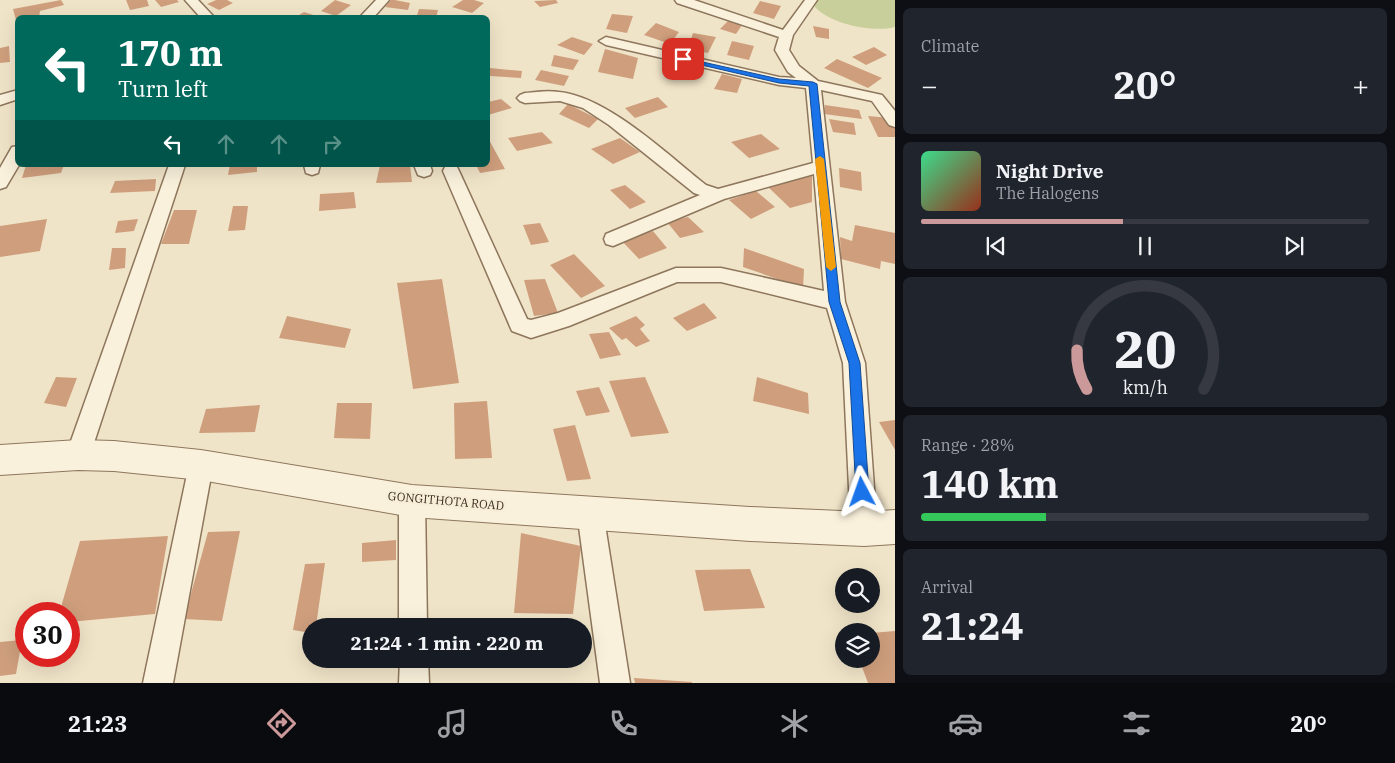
<!DOCTYPE html>
<meta charset="utf-8">
<style>
:root{--surface:#171b24;--page:#20242c;--text:#f1f3f6;--muted:#9ea1a6;--line:#363941;--accent:#cc999b}
body{margin:0;font-family:"IBM Plex Serif",serif;background:var(--page);color:var(--text);height:100vh;display:flex;flex-direction:column;font-size:19px;white-space:nowrap}
*{box-sizing:border-box;margin:0}
p{font-size:16px;color:var(--muted)}
.icon{flex:none;width:28px;height:28px;fill:none;stroke:currentColor;stroke-width:2;stroke-linecap:round;stroke-linejoin:round}
.map{position:relative;flex:1;overflow:hidden}
.panel{display:flex;flex-direction:column;gap:8px;padding:8px;background:#0d0f14;width:500px}
.panel>*{flex:none}
.guide{position:absolute;left:15px;top:15px;width:475px;height:152px;border-radius:8px;box-shadow:0 5px 20px #0002;background:#00695c;color:#fff;overflow:hidden}
.fabs{position:absolute;left:835px;top:568px;display:grid;gap:10px}
.fabs a{display:grid;place-items:center;width:45px;height:45px;border-radius:50%;background:var(--surface);box-shadow:0 5px 20px #0002;font-size:25px}
.speed{position:absolute;left:15px;top:602px;display:flex;gap:10px;font-size:25px;font-weight:700;text-align:center}
.speed>*{display:grid;place-content:center;width:65px;height:65px;border-radius:50%;background:var(--surface);box-shadow:0 5px 20px #0002;line-height:1}
.speed .limit{border:8px solid #d22;background:#fff;color:#111}
.pin{position:absolute;display:grid;place-items:center;width:42px;height:42px;color:#fff;margin:-21px;border-radius:10px;box-shadow:0 2px 8px #0006}
.me{position:absolute;width:55px;margin:-28px;rotate:356deg;stroke-linejoin:round;filter:drop-shadow(0 0 4px #0008)}
.turn{display:flex;align-items:center;gap:18px;height:105px;padding:0 20px;font-size:22px}
.turn .icon{width:65px;height:65px;stroke-width:2.5}
.turn b{display:block;font-size:35px;line-height:42px}
.lanes{display:flex;align-items:center;height:48px;padding:0 20px;background:#0003;justify-content:center;gap:25px;direction:ltr}
.lanes .off{opacity:.35}
.big{font-size:38px;font-weight:700;line-height:1.1}
.panel .widget{flex:1;display:flex;flex-direction:column;justify-content:center;gap:8px;min-width:0;padding:0 18px;border-radius:8px;background:var(--page)}
.panel .dial{align-items:center;gap:0}
.dial svg{height:130px;overflow:visible;fill:none;stroke:var(--line);stroke-width:7;stroke-linecap:round;text-anchor:middle}
.dial text{fill:var(--text);stroke:none}
.song{display:flex;align-items:center;gap:15px}
.cover{width:60px;height:60px;border-radius:8px;background:linear-gradient(135deg,hsl(150 70% 55%),hsl(10 70% 35%))}
.played{height:5px;border-radius:2px;background:linear-gradient(90deg,var(--accent) 45%,var(--line) 45%)}
.keys{display:flex;justify-content:space-around;direction:ltr}
.heat{display:flex;justify-content:space-between;align-items:center;font-size:28px;direction:ltr}
.charge{height:8px;border-radius:4px;background:linear-gradient(90deg,#34c759 28%,var(--line) 0)}
.trip{position:absolute;left:302px;top:618px;width:290px;height:50px;border-radius:25px;background:var(--surface);box-shadow:0 5px 20px #0002;font-weight:700;line-height:50px;text-align:center}
.menu{display:flex;height:80px;justify-content:space-around;align-items:center;background:#090b0e;color:var(--muted)}
.menu .icon{width:35px;height:35px}
.menu .current{color:var(--accent)}
.menu b{font-size:22px;color:var(--text)}
main{display:flex;flex:1;min-height:0}
.map>svg:first-child{display:block}
.green{fill:#c9cf9b}
.building{fill:#cf9f7d}
.lines{fill:none;stroke-linecap:round;stroke-linejoin:round}
.minor-casing{stroke:#8d765c;stroke-width:3}
.tertiary-casing{stroke:#8d765c;stroke-width:2}
.minor{fill:#faf1dc;fill-rule:evenodd}
.tertiary{fill:#faf1dc;fill-rule:evenodd}
.route{fill:#1a73e8;stroke:#114b97}
.slow{fill:#f59e0b}
.labels{text-anchor:middle;stroke-width:5;stroke-linejoin:round;paint-order:stroke}
.street-label{font-size:12px;fill:#3d2e20;stroke:#f7eed8}
</style>
<main>
<div class="map">
<svg width="895" height="683" viewBox="0 0 895 683">
<rect width="100%" height="100%" fill="#f0e4c8"/>
<path class="green" d="M816 0H895V27C873 33 830 24 815 7Z"/>
<path class="building" d="M61 0 64 5 40 11 39 17 18 18 17 24 13 9Z
M126 0H147L149 6 130 10Z
M155 0H177L179 2 161 7Z
M216 0H227L233 3 219 10 207 4Z
M335 0 351 5 336 16 321 11Z
M391 0H395L410 3 408 10 385 7Z
M463 0H474L484 3 472 13 452 7Z
M556 0 558 3 540 7 534 1Z
M760 1 781 6 774 19 753 13Z
M419 9 438 10 436 18H416Z
M304 12 320 17 319 18H294Z
M612 14 633 16 627 33 606 29Z
M728 21 742 25 736 34 720 29Z
M656 23 679 32 670 44 644 35Z
M813 26 829 29V39L816 37Z
M693 33 716 37 708 53 688 49Z
M572 37 593 44 584 55 557 45Z
M732 41 754 46 749 60 727 55Z
M9 46 10 62 0 63V48Z
M874 47 887 55 866 65 852 57Z
M605 49 638 58 633 79 598 72Z
M554 55 579 60 573 70 551 66Z
M837 59 882 78 868 88 824 68Z
M490 68 522 71 521 78 490 76Z
M541 70 569 76 564 86 535 80Z
M722 74 742 79 737 93 714 89Z
M658 97 668 107 635 118 625 108Z
M501 99 512 108 488 115V102Z
M568 104 598 119 589 128 559 114Z
M825 105 859 110 862 119 824 114Z
M868 116 890 118 895 128V137H878Z
M829 119 854 123 856 135 833 132Z
M542 132 553 143 517 151 508 138Z
M761 134 780 149 749 158 731 142Z
M488 138 505 169 480 173 476 165H488Z
M620 138 640 152 613 164 591 149Z
M26 165H64L61 173 22 178Z
M230 165H257V172L228 175Z
M380 165H410L412 182 376 183Z
M839 168 861 172 862 191 840 187Z
M812 176V202L790 208 767 186Z
M156 179 155 191 110 193 115 181Z
M625 185 646 202 630 209 610 190Z
M756 191 775 207 751 219 729 200Z
M354 192 356 208 319 211 320 194Z
M233 206H248L245 230 228 231Z
M174 210H197L189 244H161Z
M688 217 704 232 680 238 667 222Z
M47 219 40 251 0 257V226Z
M138 219 134 231 115 233 118 221Z
M540 223 549 242 531 245 523 225Z
M855 225 895 233V264L881 261 880 269 841 259 840 237 852 241Z
M653 231 667 248 639 259 621 240Z
M112 248H126L125 268 109 270Z
M744 248 804 269 803 288 743 267Z
M574 254 605 286 581 298 550 265Z
M442 279 459 383 413 389 397 283Z
M545 279 558 313 534 316 524 280Z
M704 303 717 318 687 331 673 318Z
M287 316 351 329 345 348 279 338Z
M636 316 645 325 640 329 650 341 636 347 626 338 622 340 609 328Z
M609 332 621 355 600 359 589 334Z
M56 377 77 378 66 407 44 403Z
M645 377 669 433 631 437 609 381Z
M757 377 808 393 809 414 753 401Z
M599 387 610 412 586 416 576 391Z
M487 401 492 458 455 459 454 403Z
M337 403H372L370 439 334 438Z
M260 405 255 432 199 433 206 409Z
M895 420V450L879 422Z
M575 425 591 479 567 481 553 429Z
M240 531 222 621 184 619 208 532Z
M521 533 581 546 573 614 514 613Z
M168 536 155 614 69 622V614H59L80 541Z
M396 540V560L362 562V543Z
M325 563 316 626H311V633L293 630 305 564Z
M750 569 765 608 704 611 695 570Z
M895 631V683H868L859 659H871V633Z
M22 640 16 674 0 676V642Z
M634 678 692 682V683H635Z"/>
<g class="lines">
<g class="minor-casing">
<path id="minor" d="M185 0H198L215 18H201Z
M376 0H389L373 18H359Z
M675 0H694L783 30 805 0H817L793 35 789 50 799 66 818 81 882 95 895 111V127L889 125 872 101 821 90 845 302 865 363 877 529 873 538 864 542 855 538 851 529 843 363 827 308 721 282H677L569 326 531 338 512 331 443 171 445 167 451 165 457 167 459 171 527 319 531 320 558 313 676 268H721L824 291 814 174 724 199 613 246 606 244 604 239 606 234 700 195 694 193 609 125 583 108 560 101 525 103 520 101 517 98 520 95 525 93C536 92 548 90 559 92 608 97 668 155 706 185L718 189 813 163 806 88 779 85 606 45 599 41 606 37 779 77 796 78 788 72 775 50 779 37 677 3Z
M18 90V99L0 105V95Z
M18 146 19 165 6 187 0 189V168L12 147Z
M169 165H185L90 455 87 463 78 466 69 463 66 455Z
M304 165H320L318 173 312 175 306 173Z
M414 165H430L432 171 430 175 424 177 418 175Z
M201 453 210 457 213 465 173 683H143L189 465 192 457Z
M412 489 421 492 425 501 427 626H399V501L403 492Z
M590 499 599 503 603 512 630 683H600L577 512 581 503Z
M400 659H428L429 683H399Z"/>
</g>
<g class="tertiary-casing">
<path id="tertiary" d="M78 440 114 441 201 450 412 485 750 507 864 512 895 510V544L864 546 750 541 412 517 201 480 114 471 78 470 0 475V445Z"/>
</g>
<use href="#minor" class="minor"/>
<use href="#tertiary" class="tertiary"/>
</g>
<path class="route" d="M680 57 779 79 813 82 817 84 840 302 860 363 869 492 867 496 862 498 858 496 856 492 849 363 829 302 809 86 779 83 680 60Z"/>
<path class="slow" d="M820 156 824 159 836 267 831 271 826 267 815 159Z"/>
<g class="labels">
<g class="street-label">
<text transform="translate(446 501) rotate(5)" y="4">GONGITHOTA ROAD</text>
</g>
</g>
</svg>
<div class="fabs">
<a><svg class="icon" aria-label="search" viewBox="0 0 24 24"><circle cx="10" cy="10" r="6"/><path d="M15 15l6 6"/></svg></a>
<a><svg class="icon" aria-label="layers" viewBox="0 0 24 24"><path d="M12 4l9 5-9 5-9-5zM3 14l9 5 9-5"/></svg></a>
</div>
<div class="speed"><div class="limit">30</div></div>
<div class="pin" style="left:683px;top:59px;background:#d93025"><svg class="icon" aria-label="arrive" viewBox="0 0 24 24"><path d="M6 21V4h12l-3 4 3 4H6"/></svg></div>
<svg class="me" style="left:862px;top:492px" viewBox="-20 -20 40 40"><path d="M0-17L14 15 0 8-14 15z" fill="#1a73e8" stroke="#fff" stroke-width="4"/></svg>
<div class="trip">21:24 · 1 min · 220 m</div>
<div class="guide">
<div class="turn"><svg class="icon" aria-label="left" viewBox="0 0 24 24"><path d="M17 20v-9H6M10 6l-5 5 5 5"/></svg><div><b>170 m</b>Turn left</div></div>
<div class="lanes"><svg class="icon" aria-label="left" viewBox="0 0 24 24"><path d="M17 20v-9H6M10 6l-5 5 5 5"/></svg><svg class="icon off" aria-label="ahead" viewBox="0 0 24 24"><path d="M12 20V5M6 11l6-6 6 6"/></svg><svg class="icon off" aria-label="ahead" viewBox="0 0 24 24"><path d="M12 20V5M6 11l6-6 6 6"/></svg><svg class="icon off" aria-label="right" viewBox="0 0 24 24"><path d="M7 20v-9h11M14 6l5 5-5 5"/></svg></div>
</div>
</div>
<section class="panel">
<div class="widget"><p>Climate</p>
<div class="heat"><a>−</a><b class="big">20°</b><a>+</a></div>
</div>
<div class="widget">
<div class="song"><i class="cover"></i><div><b>Night Drive</b><p>The Halogens</p></div></div>
<div class="played"></div>
<div class="keys"><svg class="icon" aria-label="previous" viewBox="0 0 24 24"><path d="M18 5L8 12l10 7zM5 5v14"/></svg><svg class="icon" aria-label="pause" viewBox="0 0 24 24"><path d="M8 5v14M16 5v14"/></svg><svg class="icon" aria-label="next" viewBox="0 0 24 24"><path d="M6 5l10 7-10 7zM19 5v14"/></svg></div>
</div>
<div class="widget dial"><svg viewBox="0 0 100 80">
<path d="M14 69A42 42 0 1 1 86 69"/>
<path d="M14 69A42 42 0 0 1 8 45" stroke="#cc999b"/>
<text x="50" y="56" font-size="32" font-weight="700">20</text>
<text x="50" y="72" font-size="11">km/h</text>
</svg></div>
<div class="widget"><p>Range · 28%</p><b class="big">140 km</b><div class="charge"></div></div>
<div class="widget"><p>Arrival</p><b class="big">21:24</b></div>
</section>
</main>
<nav class="menu">
<b>21:23</b>
<svg class="icon current" aria-label="directions" viewBox="0 0 24 24"><path d="M12 3l9 9-9 9-9-9zM9 14v-3h6M13 9l2 2-2 2"/></svg>
<svg class="icon" aria-label="music" viewBox="0 0 24 24"><path d="M9 18V5l10-2v13"/><circle cx="6" cy="18" r="3"/><circle cx="16" cy="16" r="3"/></svg>
<svg class="icon" aria-label="phone" viewBox="0 0 24 24"><path d="M5 4h4l2 5-3 2q2 4 5 5l2-3 5 2v4C11 20 4 13 5 4z"/></svg>
<svg class="icon" aria-label="climate" viewBox="0 0 24 24"><path d="M12 3v18M4 7l16 10M4 17L20 7"/></svg>
<svg class="icon" aria-label="car" viewBox="0 0 24 24"><path d="M5 17H2v-5l4-1 3-4h7l3 4 3 1v5h-3M9 17h6M6 11h13"/><circle cx="7" cy="17" r="2"/><circle cx="17" cy="17" r="2"/></svg>
<svg class="icon" aria-label="filters" viewBox="0 0 24 24"><path d="M4 7h16M4 17h16"/><circle cx="9" cy="7" r="2"/><circle cx="15" cy="17" r="2"/></svg>
<b>20°</b>
</nav>
